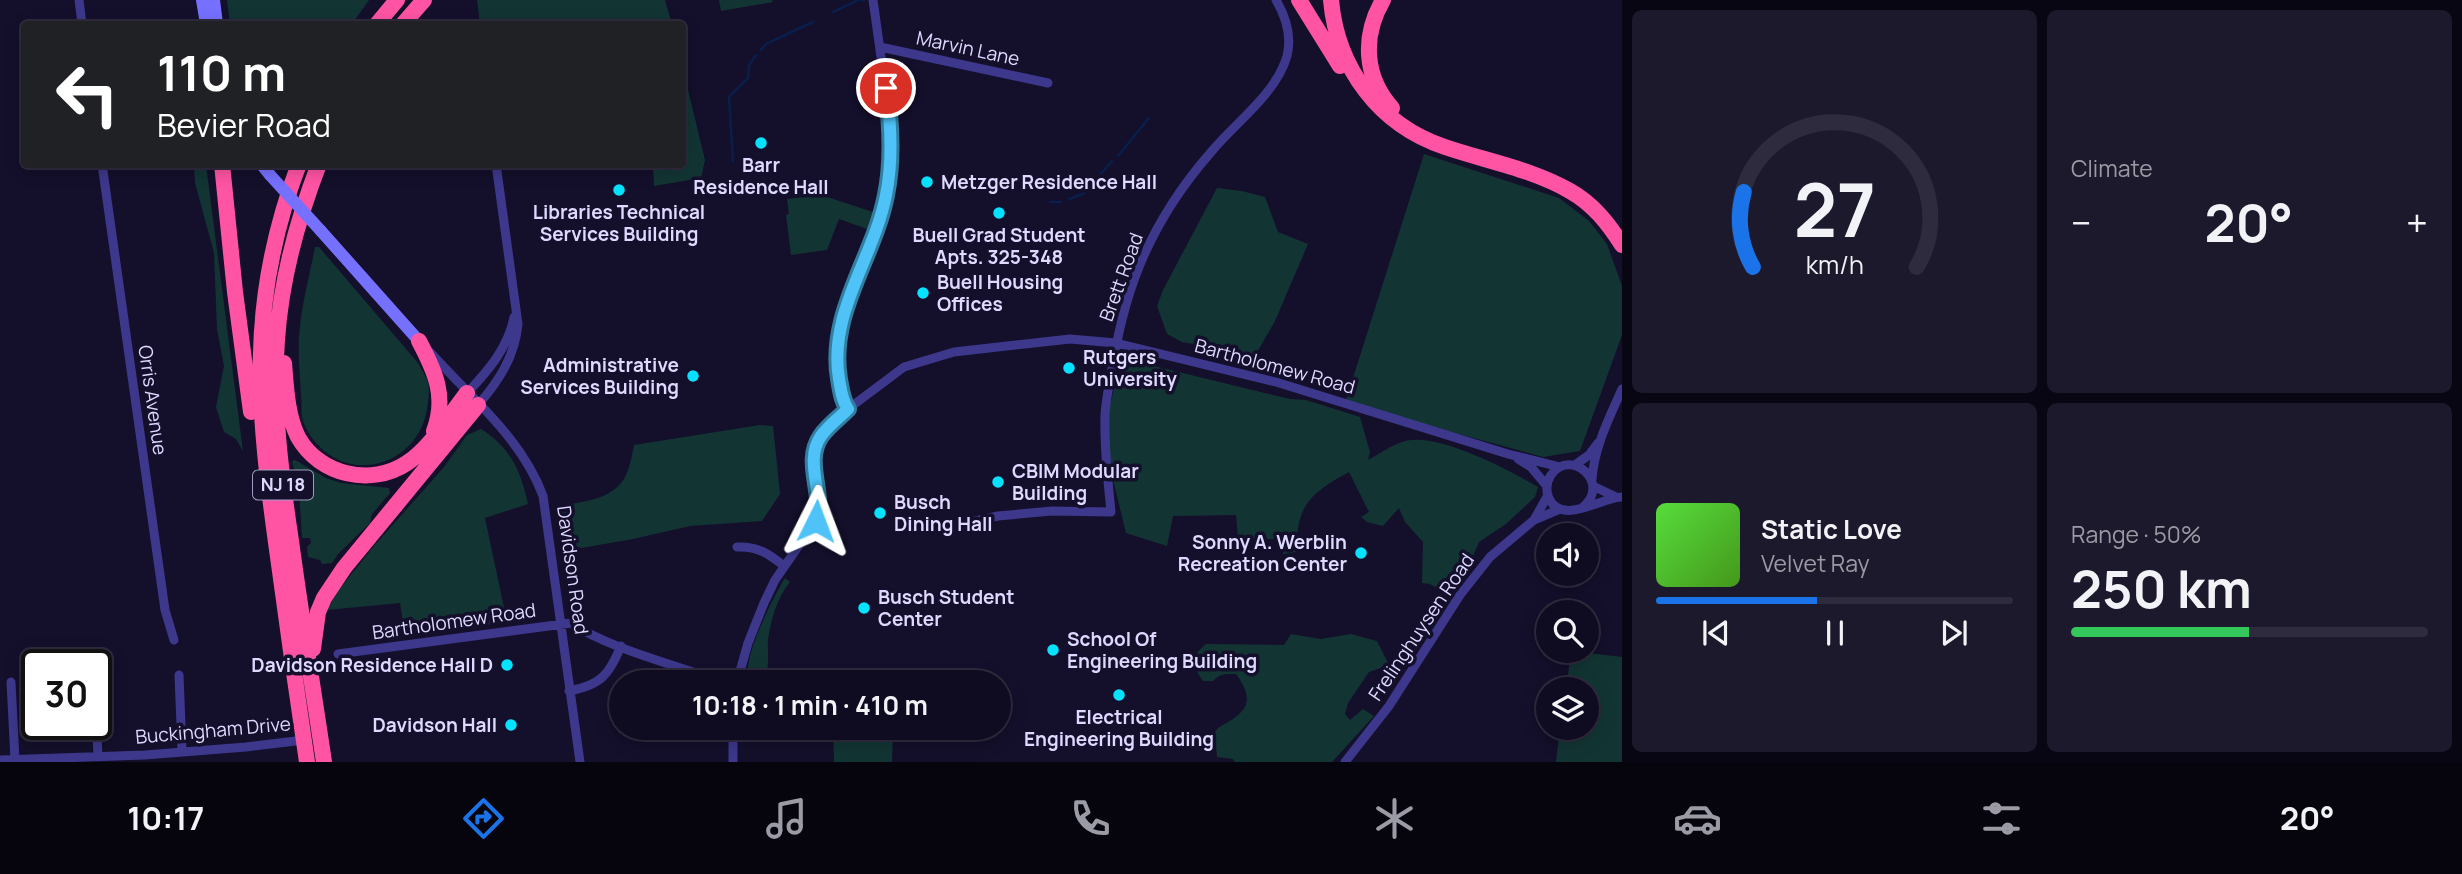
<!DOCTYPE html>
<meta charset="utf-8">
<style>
:root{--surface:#0f0b20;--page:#1d192d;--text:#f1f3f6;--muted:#9b9ba5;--line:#2f2b3e;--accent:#1a73e8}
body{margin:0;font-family:Manrope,sans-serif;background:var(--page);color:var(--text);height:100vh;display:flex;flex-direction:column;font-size:26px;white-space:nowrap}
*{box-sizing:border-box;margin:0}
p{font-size:23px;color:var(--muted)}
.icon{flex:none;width:38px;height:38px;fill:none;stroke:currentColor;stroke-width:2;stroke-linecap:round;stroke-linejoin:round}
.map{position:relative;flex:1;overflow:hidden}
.sheet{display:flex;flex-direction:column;gap:10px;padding:10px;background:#080612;width:840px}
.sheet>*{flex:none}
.banner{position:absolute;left:21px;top:21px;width:665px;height:147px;border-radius:7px;box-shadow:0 4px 18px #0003,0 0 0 2px var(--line);background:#202124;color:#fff;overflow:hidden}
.tools{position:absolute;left:1536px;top:523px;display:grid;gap:14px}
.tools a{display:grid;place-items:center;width:63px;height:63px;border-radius:50%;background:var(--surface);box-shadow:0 4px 18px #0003,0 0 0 2px var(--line);font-size:35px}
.speed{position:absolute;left:21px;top:649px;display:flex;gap:14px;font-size:35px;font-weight:700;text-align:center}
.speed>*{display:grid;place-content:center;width:91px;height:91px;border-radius:50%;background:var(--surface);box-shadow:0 4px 18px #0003,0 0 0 2px var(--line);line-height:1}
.speed .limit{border:4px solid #111;border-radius:10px;background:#fff;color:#111}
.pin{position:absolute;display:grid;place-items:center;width:60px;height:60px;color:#fff;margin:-30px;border:4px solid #fff;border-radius:50%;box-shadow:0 2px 7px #0007}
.me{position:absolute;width:77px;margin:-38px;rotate:3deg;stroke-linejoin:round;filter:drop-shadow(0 0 5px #0008)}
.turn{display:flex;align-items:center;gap:24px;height:147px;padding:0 21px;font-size:32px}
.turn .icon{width:91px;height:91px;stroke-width:2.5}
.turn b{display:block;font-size:49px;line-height:60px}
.big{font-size:52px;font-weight:700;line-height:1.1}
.sheet .card{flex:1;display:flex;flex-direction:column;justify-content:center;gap:10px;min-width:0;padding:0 24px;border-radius:10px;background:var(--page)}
.sheet .dial{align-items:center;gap:0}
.dial svg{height:182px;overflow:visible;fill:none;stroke:var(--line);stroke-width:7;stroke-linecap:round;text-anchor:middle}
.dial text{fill:var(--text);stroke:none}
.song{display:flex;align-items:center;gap:21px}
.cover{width:84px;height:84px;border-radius:10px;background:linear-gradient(135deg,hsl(110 70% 55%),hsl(100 70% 35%))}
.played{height:7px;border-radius:4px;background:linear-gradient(90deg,var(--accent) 45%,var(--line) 45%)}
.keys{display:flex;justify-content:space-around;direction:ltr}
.heat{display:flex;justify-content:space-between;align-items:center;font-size:38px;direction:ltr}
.charge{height:10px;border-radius:5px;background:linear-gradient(90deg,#34c759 50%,var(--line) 0)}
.sheet .tiles{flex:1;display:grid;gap:10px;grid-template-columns:repeat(2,1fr)}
.trip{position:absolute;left:609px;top:670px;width:402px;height:70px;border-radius:35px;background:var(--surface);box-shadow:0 4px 18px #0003,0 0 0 2px var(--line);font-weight:700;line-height:70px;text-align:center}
.tabs{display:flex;height:112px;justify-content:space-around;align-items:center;background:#06040d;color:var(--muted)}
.tabs .icon{width:49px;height:49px}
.tabs .current{color:var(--accent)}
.tabs b{font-size:32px;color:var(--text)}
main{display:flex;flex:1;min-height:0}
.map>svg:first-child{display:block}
.green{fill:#123534}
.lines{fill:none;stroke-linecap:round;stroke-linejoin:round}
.stream{stroke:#081f4b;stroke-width:2.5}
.street{stroke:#3d388c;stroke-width:9}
.secondary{stroke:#7670ff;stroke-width:12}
.highway{stroke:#ff54a4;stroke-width:16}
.secondary-bridge{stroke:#7670ff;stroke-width:12}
.route-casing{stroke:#337fa1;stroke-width:18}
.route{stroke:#4fc3f7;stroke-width:12}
.poi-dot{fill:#05e2ff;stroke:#140f2b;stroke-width:2.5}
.labels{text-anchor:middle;stroke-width:7;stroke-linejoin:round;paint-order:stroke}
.shield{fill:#140f2b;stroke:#a19cbf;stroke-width:2}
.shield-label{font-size:18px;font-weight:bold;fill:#ded9ff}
.street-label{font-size:19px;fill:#ded9ff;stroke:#140f2b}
.poi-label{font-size:19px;font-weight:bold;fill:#ded9ff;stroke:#140f2b;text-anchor:start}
</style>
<main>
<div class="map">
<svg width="1622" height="762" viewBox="0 0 1622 762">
<rect width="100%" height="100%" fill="#140f2b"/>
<path class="green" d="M227 0H369L352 24H230Z
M477 0H665L672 24H480Z
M719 0H772L773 2 721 11Z
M683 69 705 160 701 178 654 186 653 166 648 165 682 164Z
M1424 154 1559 198 1589 221 1607 244 1622 286V335L1580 451 1543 457 1345 403Z
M194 165H206L243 451 236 439 224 432 216 407 224 366 217 329 214 253 195 183Z
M1217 188 1242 191 1265 197 1278 232 1308 244 1275 321 1252 361 1217 348 1182 342 1167 334 1157 306 1163 290Z
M821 195 873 212 867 229 839 219 827 250 791 255 786 215 789 214 787 199Z
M315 247H319L418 363C421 369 426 376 428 382 430 391 428 401 427 409 419 462 355 485 318 445 311 438 304 427 302 417 301 411 302 403 301 396 300 372 297 350 300 326 303 299 310 273 315 247Z
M1121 358 1290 399 1306 400 1360 417 1370 452 1368 460C1379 454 1390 446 1402 442 1434 430 1509 470 1538 487L1535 497 1506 524 1479 542 1465 575 1449 595 1430 584 1422 583 1423 542 1405 522 1399 508 1383 526 1367 522 1361 517 1369 512 1349 472C1309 494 1297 505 1296 552L1283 554 1282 539H1238L1236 515 1173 516 1167 546 1126 533 1108 459V415Z
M760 425 773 426 780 494 762 521 690 526 633 539 564 551 556 506C580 502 612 501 625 477 630 468 632 455 634 445Z
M481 429C510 447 521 471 528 504L485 518 507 622 405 636 400 603 327 610 338 591 374 546 444 467 467 435Z
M295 460 326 478 341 483 389 488 390 493 372 514 370 523 338 554 332 563 322 564 320 560 308 557 307 547 311 543 310 538H302L299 489 292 461Z
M785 578 790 582C777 598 771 619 768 640 767 652 771 668 763 678L755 679C751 676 749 676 748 671 746 652 774 595 785 578Z
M1291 634 1321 639 1351 634 1377 641 1389 665 1369 672 1348 703 1345 714 1350 720 1363 709 1374 716 1332 762H1235L1233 759 1217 757 1215 732 1218 728C1244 713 1258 704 1236 674 1227 674 1220 673 1213 681H1203C1192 665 1189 658 1206 644L1284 645Z
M1571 651 1622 657V762H1556L1560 728H1587V690L1566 689Z
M833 728H890L893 733 892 762H834Z"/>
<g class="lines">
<path class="stream" d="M861 0H864
M833 12 858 0
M761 50 766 44 813 22
M1118 156 1149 118
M733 161 729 97 748 78 749 65 756 55
M1069 199 1083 194 1112 161
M1050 202H1061"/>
<path class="street" d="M79 0 82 24
M880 47 1048 83
M102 164 165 610 174 640
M430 352C470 397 522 438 543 496L580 762
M467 393C488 371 508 348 514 317
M478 405C499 381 515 356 518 324L496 164
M848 409 844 403 837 370 840 328 849 297 877 231 887 195 890 170 887 100 873 0
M1518 459 1531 467 1547 486
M1575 465 1589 455 1598 443
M1592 479C1594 448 1609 418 1622 389
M1593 486 1616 497
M1582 508C1613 483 1570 447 1551 475 1547 481 1546 489 1548 496 1560 528 1601 497 1622 497
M1534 520 1548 495
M962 524 998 516 1052 511 1111 512C1108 480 1104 449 1105 417 1105 405 1108 392 1110 380 1116 341 1124 304 1139 267 1156 225 1182 185 1212 151 1237 121 1276 94 1287 56 1292 36 1286 17 1276 0
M737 547C758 546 769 554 784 566
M338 654 571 623C608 648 673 664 716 680L731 682
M179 675 182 751
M11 682 15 760
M737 682 748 643 764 603 775 580 816 521 819 503 813 455 821 437 848 409 904 367 954 352 1070 339 1116 343 1276 382 1508 454 1560 467
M569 691C601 685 609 675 621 646
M96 714 98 757
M0 760 145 755 246 747 304 740
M733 762V728
M1345 762 1389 706 1460 595 1490 557 1534 520 1560 509"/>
<path class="secondary" d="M202 0 206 24
M214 0 217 24
M261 164 270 175
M321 231 419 341"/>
<path class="highway" d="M1299 0 1340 66
M1331 0C1337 68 1379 125 1445 147 1486 161 1532 169 1570 191 1593 204 1608 223 1622 245
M1383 0C1362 36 1364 77 1392 108
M377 24 397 0
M403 24 424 0
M222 164 235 292 251 412
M299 164C245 305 258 413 278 557 287 625 297 694 307 762
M319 164C297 221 281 279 277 340 272 407 281 474 291 541 301 615 313 688 324 762
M419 341C435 371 447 397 434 431
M284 363C286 387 287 415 298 437 319 475 371 487 407 463 431 447 449 416 467 393
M313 649 318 612 324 598 344 568 478 405"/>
<path class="secondary-bridge" d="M270 175 321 231"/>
</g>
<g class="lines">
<g class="route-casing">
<path id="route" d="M816 521C825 493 803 462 821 436 828 426 839 418 848 409 842 401 841 390 839 379 828 312 874 258 886 195 893 161 891 123 886 88"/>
</g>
<use href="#route" class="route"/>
</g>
<g class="poi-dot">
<circle cx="761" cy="143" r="7"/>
<circle cx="927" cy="182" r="7"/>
<circle cx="619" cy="190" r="7"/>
<circle cx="999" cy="213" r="7"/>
<circle cx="923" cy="293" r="7"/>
<circle cx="1069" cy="368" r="7"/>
<circle cx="693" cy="376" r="7"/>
<circle cx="998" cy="482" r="7"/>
<circle cx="880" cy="513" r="7"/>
<circle cx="1361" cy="553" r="7"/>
<circle cx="864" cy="608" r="7"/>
<circle cx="1053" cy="650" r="7"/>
<circle cx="507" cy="665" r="7"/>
<circle cx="1119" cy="695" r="7"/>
<circle cx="511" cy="725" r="7"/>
</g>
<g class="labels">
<rect class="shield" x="253" y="470.5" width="60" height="29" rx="5"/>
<g class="shield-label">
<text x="283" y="491">NJ 18</text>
</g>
<g class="street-label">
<text transform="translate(968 48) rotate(12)" y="7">Marvin Lane</text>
<text transform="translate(1121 277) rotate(-70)" y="7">Brett Road</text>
<text transform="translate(1275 366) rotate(15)" y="7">Bartholomew Road</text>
<text transform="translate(153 400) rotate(82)" y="7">Orris Avenue</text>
<text transform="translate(573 570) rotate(82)" y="7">Davidson Road</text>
<text transform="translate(454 621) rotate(-8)" y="7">Bartholomew Road</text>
<text transform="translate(1421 627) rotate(-56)" y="7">Frelinghuysen Road</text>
<text transform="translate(213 730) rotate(-5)" y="7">Buckingham Drive</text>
</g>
<g class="poi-label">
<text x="761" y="172" text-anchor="middle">Barr<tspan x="761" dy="22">Residence Hall</tspan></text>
<text x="941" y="189">Metzger Residence Hall</text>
<text x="619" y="219" text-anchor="middle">Libraries Technical<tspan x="619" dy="22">Services Building</tspan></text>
<text x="999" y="242" text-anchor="middle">Buell Grad Student<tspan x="999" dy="22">Apts. 325-348</tspan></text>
<text x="937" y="289">Buell Housing<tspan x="937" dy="22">Offices</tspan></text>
<text x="1083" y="364">Rutgers<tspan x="1083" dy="22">University</tspan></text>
<text x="679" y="372" text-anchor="end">Administrative<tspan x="679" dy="22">Services Building</tspan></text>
<text x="1012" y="478">CBIM Modular<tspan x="1012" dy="22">Building</tspan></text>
<text x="894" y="509">Busch<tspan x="894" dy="22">Dining Hall</tspan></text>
<text x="1347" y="549" text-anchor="end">Sonny A. Werblin<tspan x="1347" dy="22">Recreation Center</tspan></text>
<text x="878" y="604">Busch Student<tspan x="878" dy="22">Center</tspan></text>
<text x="1067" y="646">School Of<tspan x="1067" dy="22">Engineering Building</tspan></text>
<text x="493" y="672" text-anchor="end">Davidson Residence Hall D</text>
<text x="1119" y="724" text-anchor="middle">Electrical<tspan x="1119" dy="22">Engineering Building</tspan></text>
<text x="497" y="732" text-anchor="end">Davidson Hall</text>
</g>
</g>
</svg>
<div class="tools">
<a><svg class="icon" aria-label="sound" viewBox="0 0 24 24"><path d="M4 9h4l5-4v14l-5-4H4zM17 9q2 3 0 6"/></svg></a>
<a><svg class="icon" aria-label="search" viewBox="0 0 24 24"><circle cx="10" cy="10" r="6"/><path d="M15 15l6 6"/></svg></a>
<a><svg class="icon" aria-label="layers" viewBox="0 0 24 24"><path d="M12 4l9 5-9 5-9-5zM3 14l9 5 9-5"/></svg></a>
</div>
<div class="speed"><div class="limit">30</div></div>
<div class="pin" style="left:886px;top:88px;background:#d93025"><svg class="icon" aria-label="arrive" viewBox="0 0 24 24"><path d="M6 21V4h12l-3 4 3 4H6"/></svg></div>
<svg class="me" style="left:816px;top:521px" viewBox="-20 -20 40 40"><path d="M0-17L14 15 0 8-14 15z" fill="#4fc3f7" stroke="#fff" stroke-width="4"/></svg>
<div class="trip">10:18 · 1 min · 410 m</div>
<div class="banner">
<div class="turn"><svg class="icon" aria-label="left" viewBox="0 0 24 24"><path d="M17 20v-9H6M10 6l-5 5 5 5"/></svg><div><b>110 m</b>Bevier Road</div></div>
</div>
</div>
<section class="sheet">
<div class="tiles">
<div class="card dial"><svg viewBox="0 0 100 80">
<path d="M14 69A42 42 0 1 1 86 69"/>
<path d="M14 69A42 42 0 0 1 10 36" stroke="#1a73e8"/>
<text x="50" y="56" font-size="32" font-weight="700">27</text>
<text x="50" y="72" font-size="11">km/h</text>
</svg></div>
<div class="card"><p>Climate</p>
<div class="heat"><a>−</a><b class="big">20°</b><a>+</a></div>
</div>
<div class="card">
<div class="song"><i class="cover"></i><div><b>Static Love</b><p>Velvet Ray</p></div></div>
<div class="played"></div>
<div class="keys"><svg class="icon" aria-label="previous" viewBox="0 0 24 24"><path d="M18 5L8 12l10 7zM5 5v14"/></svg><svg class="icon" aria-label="pause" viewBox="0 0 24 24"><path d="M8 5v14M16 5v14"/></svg><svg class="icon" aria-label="next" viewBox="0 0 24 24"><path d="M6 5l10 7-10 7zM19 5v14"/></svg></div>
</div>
<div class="card"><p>Range · 50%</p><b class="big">250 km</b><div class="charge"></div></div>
</div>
</section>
</main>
<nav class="tabs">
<b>10:17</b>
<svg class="icon current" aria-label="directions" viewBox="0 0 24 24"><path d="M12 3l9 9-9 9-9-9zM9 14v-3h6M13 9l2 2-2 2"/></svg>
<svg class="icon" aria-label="music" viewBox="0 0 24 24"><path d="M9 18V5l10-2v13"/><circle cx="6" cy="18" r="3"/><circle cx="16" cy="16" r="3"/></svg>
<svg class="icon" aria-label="phone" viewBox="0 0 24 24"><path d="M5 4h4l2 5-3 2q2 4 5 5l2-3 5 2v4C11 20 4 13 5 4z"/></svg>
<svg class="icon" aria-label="climate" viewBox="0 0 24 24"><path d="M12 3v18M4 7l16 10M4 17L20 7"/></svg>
<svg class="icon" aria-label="car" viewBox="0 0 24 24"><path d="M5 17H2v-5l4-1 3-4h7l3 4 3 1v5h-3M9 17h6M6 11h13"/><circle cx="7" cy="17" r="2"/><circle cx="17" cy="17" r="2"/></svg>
<svg class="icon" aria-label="filters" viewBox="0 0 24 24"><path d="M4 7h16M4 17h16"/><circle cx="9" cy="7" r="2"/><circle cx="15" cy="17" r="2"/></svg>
<b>20°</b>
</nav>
